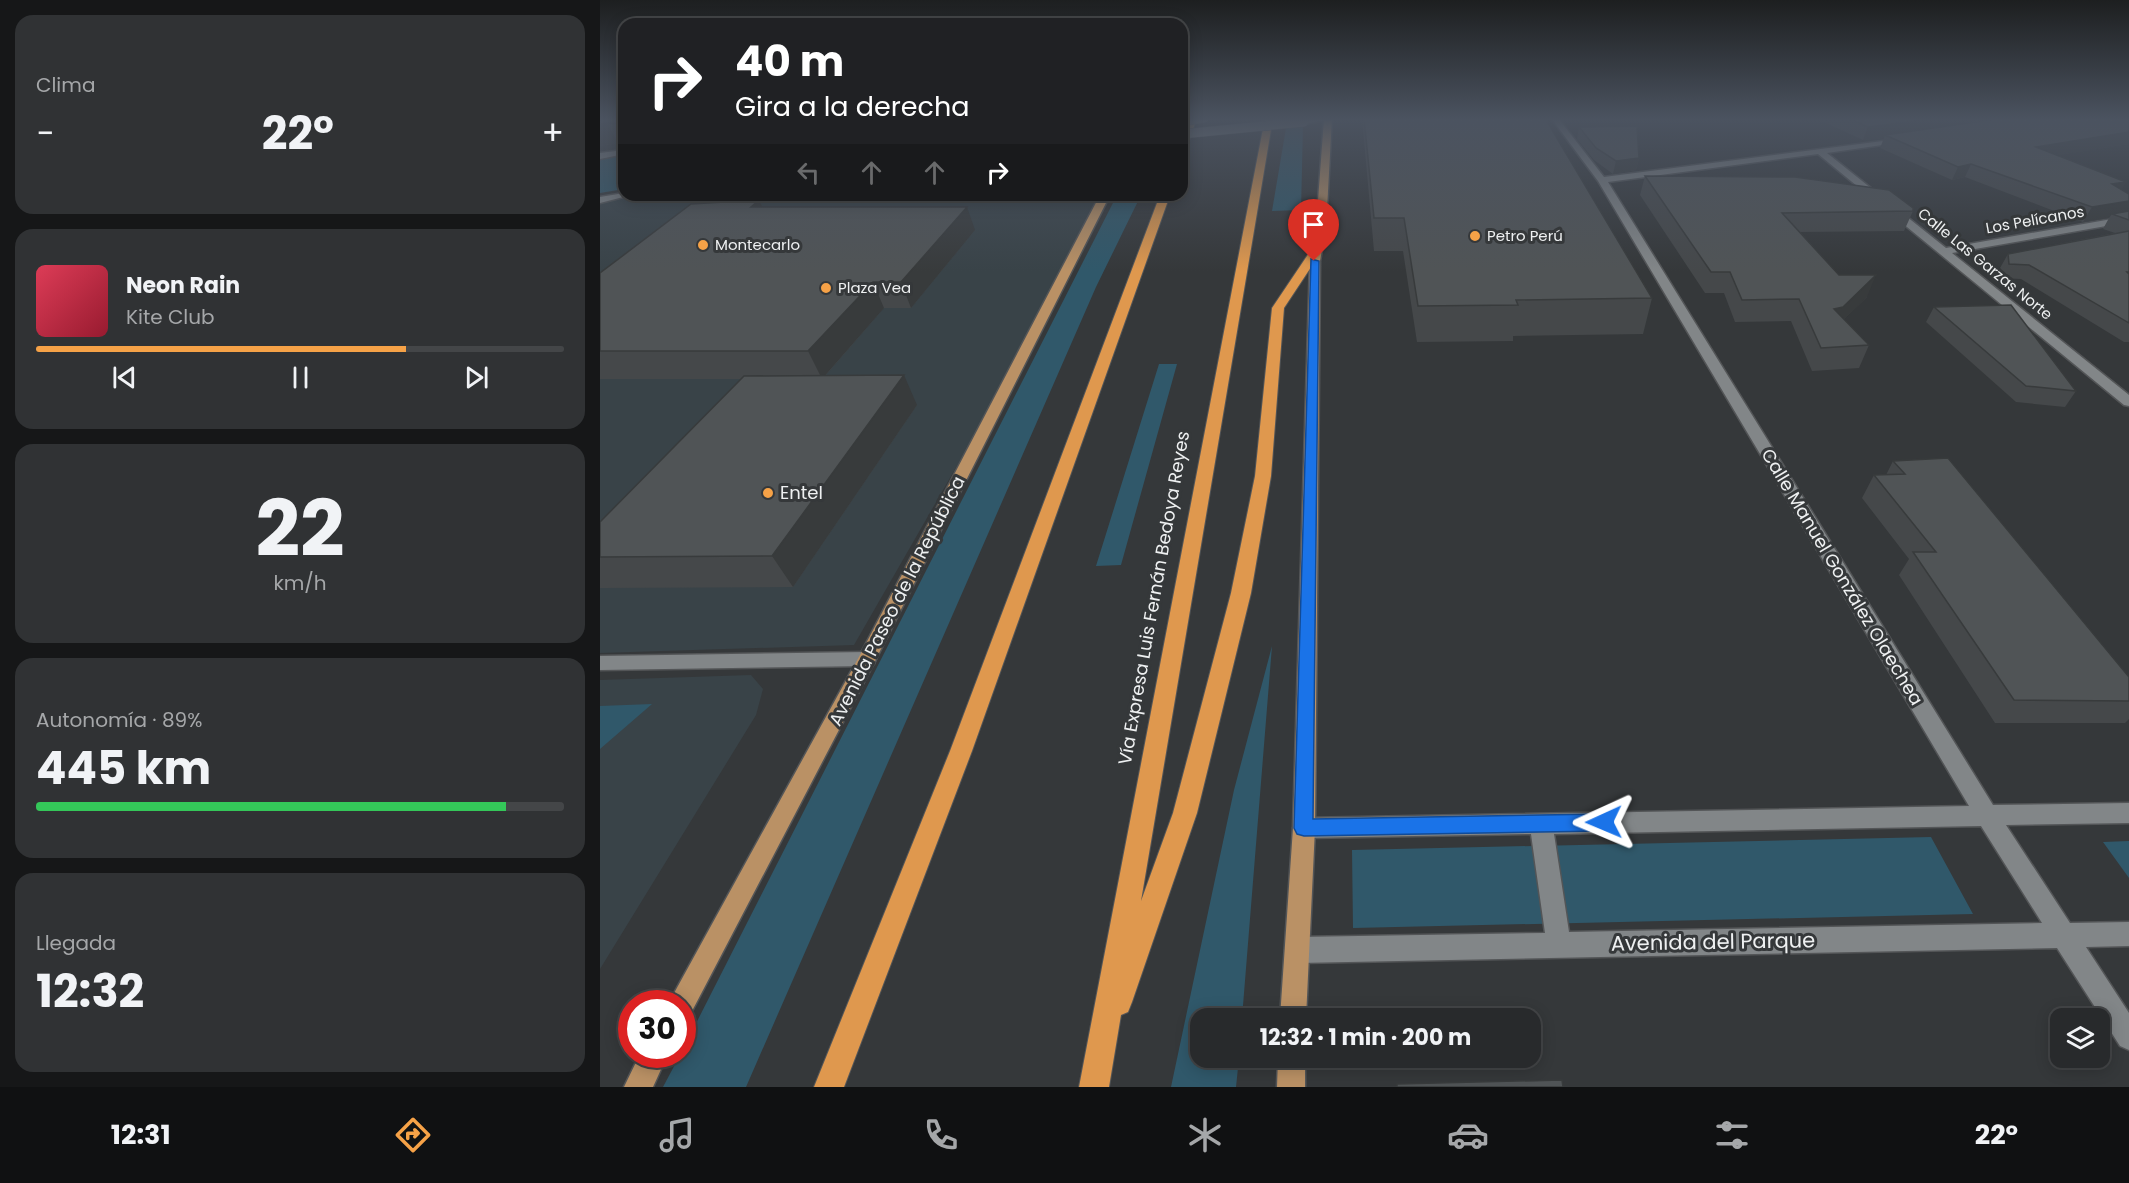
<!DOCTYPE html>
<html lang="es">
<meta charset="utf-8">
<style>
:root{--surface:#282a2c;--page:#303234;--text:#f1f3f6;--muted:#a5a7a9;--line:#444648;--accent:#f6a247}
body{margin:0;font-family:Poppins,sans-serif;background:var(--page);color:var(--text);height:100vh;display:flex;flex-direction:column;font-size:22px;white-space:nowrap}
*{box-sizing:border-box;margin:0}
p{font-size:20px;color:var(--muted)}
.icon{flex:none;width:33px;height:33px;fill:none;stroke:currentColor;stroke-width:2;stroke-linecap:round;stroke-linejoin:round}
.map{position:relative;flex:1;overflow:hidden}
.details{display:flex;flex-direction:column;gap:15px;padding:15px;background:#161718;width:600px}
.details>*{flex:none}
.hud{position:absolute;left:18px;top:18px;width:570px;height:183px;border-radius:18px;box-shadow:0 3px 15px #0003,0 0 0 2px var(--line);background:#202124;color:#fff;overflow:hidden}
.controls{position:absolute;left:1450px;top:1008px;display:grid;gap:12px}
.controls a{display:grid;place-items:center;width:60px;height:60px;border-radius:12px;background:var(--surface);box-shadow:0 3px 15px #0003,0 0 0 2px var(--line);font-size:30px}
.speed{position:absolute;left:18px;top:990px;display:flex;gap:12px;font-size:30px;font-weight:700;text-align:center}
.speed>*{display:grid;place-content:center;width:78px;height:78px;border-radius:50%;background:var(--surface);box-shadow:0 3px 15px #0003,0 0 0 2px var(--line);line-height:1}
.speed .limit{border:9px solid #d22;background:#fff;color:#111}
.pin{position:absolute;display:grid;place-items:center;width:51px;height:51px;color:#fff;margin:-62px -26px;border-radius:50% 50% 50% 0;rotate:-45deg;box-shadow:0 0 6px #0007}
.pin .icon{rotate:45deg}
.me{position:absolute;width:66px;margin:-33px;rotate:269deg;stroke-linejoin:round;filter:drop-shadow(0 0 4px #0008)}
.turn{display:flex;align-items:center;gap:21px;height:126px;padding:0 18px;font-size:27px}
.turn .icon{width:78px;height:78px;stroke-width:2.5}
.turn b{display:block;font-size:42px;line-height:51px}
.lanes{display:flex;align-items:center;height:57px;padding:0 18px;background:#0003;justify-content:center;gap:30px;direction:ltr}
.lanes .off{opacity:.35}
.big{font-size:45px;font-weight:700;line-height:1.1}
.details .widget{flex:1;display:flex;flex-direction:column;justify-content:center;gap:9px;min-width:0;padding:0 21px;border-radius:18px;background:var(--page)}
.details .dial{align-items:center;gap:0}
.dial b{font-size:78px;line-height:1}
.song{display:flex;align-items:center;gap:18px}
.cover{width:72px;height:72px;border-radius:9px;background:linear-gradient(135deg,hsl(350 70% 55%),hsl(350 70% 35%))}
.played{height:6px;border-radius:3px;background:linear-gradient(90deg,var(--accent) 70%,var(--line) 70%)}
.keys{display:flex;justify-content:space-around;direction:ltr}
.heat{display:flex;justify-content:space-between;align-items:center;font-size:33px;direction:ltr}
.charge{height:9px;border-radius:4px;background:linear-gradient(90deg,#34c759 89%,var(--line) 0)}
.trip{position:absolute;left:590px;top:1008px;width:351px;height:60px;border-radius:18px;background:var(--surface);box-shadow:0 3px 15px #0003,0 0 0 2px var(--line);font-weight:700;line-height:60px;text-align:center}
.menu{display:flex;height:96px;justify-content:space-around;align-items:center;background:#101112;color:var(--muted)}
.menu .icon{width:42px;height:42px}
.menu .active{color:var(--accent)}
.menu b{font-size:27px;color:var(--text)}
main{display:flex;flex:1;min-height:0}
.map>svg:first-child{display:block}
.built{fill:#394348}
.green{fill:#30586a}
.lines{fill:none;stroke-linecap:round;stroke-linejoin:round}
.minor-casing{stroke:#535557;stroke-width:3}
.tertiary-casing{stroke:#535557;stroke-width:3}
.primary-casing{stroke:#535557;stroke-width:3}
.motorway-casing{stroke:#535557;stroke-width:2}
.minor{fill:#828688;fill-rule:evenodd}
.tertiary{fill:#828688;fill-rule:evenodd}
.primary{fill:#ba9165;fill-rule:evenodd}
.motorway{fill:#df984e;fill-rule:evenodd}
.tertiary-bridge-casing{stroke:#535557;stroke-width:10;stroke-linecap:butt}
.tertiary-bridge{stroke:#828688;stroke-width:9}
.wall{fill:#45484a}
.shaded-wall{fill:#383b3c}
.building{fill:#505456;stroke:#383b3c;stroke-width:1.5}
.route{fill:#1a73e8;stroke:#114b97;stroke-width:1.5}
.poi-dot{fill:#f6a247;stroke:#35383a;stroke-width:2}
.labels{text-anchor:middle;stroke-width:6;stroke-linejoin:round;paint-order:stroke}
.far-street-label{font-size:15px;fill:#eef0f1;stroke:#35383a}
.far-poi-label{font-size:15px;fill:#eef0f1;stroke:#35383a;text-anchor:start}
.poi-label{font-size:18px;fill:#eef0f1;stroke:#35383a;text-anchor:start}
.street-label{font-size:18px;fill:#eef0f1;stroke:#35383a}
.near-street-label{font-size:21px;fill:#eef0f1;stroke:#35383a}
</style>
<main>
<section class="details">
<div class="widget"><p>Clima</p>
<div class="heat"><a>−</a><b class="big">22°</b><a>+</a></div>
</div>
<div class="widget">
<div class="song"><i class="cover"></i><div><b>Neon Rain</b><p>Kite Club</p></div></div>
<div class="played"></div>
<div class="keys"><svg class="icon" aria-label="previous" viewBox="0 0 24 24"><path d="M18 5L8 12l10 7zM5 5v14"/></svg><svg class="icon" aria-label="pause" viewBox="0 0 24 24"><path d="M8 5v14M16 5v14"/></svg><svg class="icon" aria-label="next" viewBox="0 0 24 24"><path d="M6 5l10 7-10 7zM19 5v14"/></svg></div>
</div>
<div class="widget dial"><b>22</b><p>km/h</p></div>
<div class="widget"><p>Autonomía · 89%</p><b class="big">445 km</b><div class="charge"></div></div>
<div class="widget"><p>Llegada</p><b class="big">12:32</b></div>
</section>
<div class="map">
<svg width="1529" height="1087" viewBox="0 0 1529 1087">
<rect width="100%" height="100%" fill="#35383a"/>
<path class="built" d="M29 195H503L397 396 254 645 0 653V200Z
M151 675 163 689 156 715 0 969V680Z"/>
<path class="green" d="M703 126 701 210 672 211 686 128Z
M24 156V189L0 193V159Z
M517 195H541L496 287 146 1087H63L80 1055 82 1054 83 1049Z
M559 364H577L521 565 496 566Z
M672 646 642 1018H600V1058H639L636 1087H571L634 790Z
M52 704 0 749V706Z
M1331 837 1373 914 753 928 752 850Z
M1529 841V878L1503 842Z"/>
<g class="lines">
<g class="minor-casing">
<path id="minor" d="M951 118H958L1004 177 1306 138V142H1303L1227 153 1346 248 1529 216V222L1352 253 1529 395V406L1524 405 1218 154 1008 182 1393 805 1529 803V823L1406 825 1470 923 1529 922V946L1486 947 1529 1013V1050L1520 1046 1457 948 698 963 689 959 685 950 689 941 698 937 945 933 931 834 704 838 696 835 693 828 696 821 704 818 1369 806 998 181ZM1381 826 1442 923 969 932 954 834Z
M24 193V195H31L0 203V197Z
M267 652 274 654 276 659 274 664 267 666 0 670V656Z"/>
</g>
<g class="tertiary-casing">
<path id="tertiary" d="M713 118H737L704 124 700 122Z
M24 150V154L0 159V153Z"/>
</g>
<g class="primary-casing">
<path id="primary" d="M724 118H732L726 228 720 261 715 828 706 1018H680L693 828 710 261 716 228Z
M500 195H510L276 659 91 1013 82 1017V1004H69L73 995 260 655Z
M40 1054H68L53 1087H24Z
M678 1058H705V1087H677Z"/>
</g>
<g class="motorway-casing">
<path id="motorway" d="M589 118H597L586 149 582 152V137Z
M665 118H673L541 901 573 813 631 593 655 476 672 308 711 250H719L721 252 684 308 671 476 651 593 597 813 532 1002 528 1012 521 1015 509 1087H479Z
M560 195H570L372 751 244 1087H214L350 751Z"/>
</g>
<use href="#minor" class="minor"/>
<use href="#tertiary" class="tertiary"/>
<use href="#primary" class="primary"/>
<use href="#motorway" class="motorway"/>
<g class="tertiary-bridge-casing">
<path id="tertiary-bridge" d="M582 121 604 118
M582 134 704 122"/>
</g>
<use href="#tertiary-bridge" class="tertiary-bridge"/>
</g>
<path class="wall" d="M0 118H24V143H18L0 146Z
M762 118H945L1052 298 1043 334 913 336V341L817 342 803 251H774Z
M1215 118H1529V144L1458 155 1529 194V342H1524L1421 279 1401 278 1400 268 1408 254 1515 233 1503 229 1509 218 1483 222 1365 177 1352 180 1280 148 1284 138 1263 140Z
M979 127 1039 158 1036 170 1013 174 994 160 977 139Z
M1045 176 1313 211 1304 231 1200 232 1239 275 1267 297 1244 319 1269 345 1259 368 1212 371 1191 321 1135 322 1124 293H1105L1040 195Z
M162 207 375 230 311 308H284L225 376 317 405 193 587 0 588V522L142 379H0V273Z
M1334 307 1476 391 1465 407 1416 402 1326 322Z
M1293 461 1529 677V719L1525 723H1395L1299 575 1309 559 1262 498 1274 475H1286Z"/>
<path class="shaded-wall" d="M1338 118H1428L1285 135 1284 138 1263 140 1268 127Z
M7 123 18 143 0 146V124Z
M1529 132V144L1429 160 1436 147Z
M1039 158 1036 170 1013 174 1016 161Z
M1371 164 1365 177 1352 180 1358 167Z
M1526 182 1518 197 1512 184Z
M159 200 171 224 151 207Z
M1529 201V214H1512L1509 218 1483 222 1492 207Z
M367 207 375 230 311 308 301 282Z
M1276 275 1267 297 1234 329V309Z
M273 282 284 308 222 379 208 351Z
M304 375 317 405 193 587 172 556Z"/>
<path class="building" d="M0 118H24V124L7 123 0 124Z
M764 118H945L1052 298 916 300 918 305 818 306 804 218H774Z
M1248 118H1338L1268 127Z
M1403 118H1529V132L1436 147 1526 182 1512 184 1529 194V201L1492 207 1371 164 1358 167 1285 135Z
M1037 126 1039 158 1016 161 996 148 979 127Z
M1045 176 1195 177 1289 190 1313 208V211L1182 213 1239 275H1276L1243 307 1234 309 1269 345 1221 348 1199 299 1142 300 1130 272H1111Z
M159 200 151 207H367L301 282H273L208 351H0V273L91 204Z
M1529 211V220L1512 214Z
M1529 231V272H1527L1529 274V323L1429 265 1409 264 1408 254Z
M1411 305 1476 391 1426 386 1334 307Z
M304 375 172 556 0 557V522L144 376Z
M1348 458 1529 677V701L1414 700 1313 552H1336L1274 475 1305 474 1293 461Z
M962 1080 963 1087H797V1084Z"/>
<linearGradient id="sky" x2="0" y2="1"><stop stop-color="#1d1f20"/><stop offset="0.44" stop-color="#4b5360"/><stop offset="1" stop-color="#4b5360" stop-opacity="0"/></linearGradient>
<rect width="1529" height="271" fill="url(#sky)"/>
<path class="route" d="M711 259 719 261 713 819 1004 814 1011 816 1014 822 1011 828 1004 831 704 836 697 834 694 828Z"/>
<g class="poi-dot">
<circle cx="875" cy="236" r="6"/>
<circle cx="103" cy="245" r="6"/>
<circle cx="226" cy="288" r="6"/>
<circle cx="168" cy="493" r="6"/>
</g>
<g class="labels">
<g class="far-street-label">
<text transform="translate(1435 220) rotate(-10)" y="5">Los Pelícanos</text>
<text transform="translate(1385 264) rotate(39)" y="5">Calle Las Garzas Norte</text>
</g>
<g class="far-poi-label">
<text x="887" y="241">Petro Perú</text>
<text x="115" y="250">Montecarlo</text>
<text x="238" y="293">Plaza Vea</text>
</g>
<g class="poi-label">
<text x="180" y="499">Entel</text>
</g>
<g class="street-label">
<text transform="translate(1242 577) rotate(59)" y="6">Calle Manuel González Olaechea</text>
<text transform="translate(554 598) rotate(-80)" y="6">Vía Expresa Luis Fernán Bedoya Reyes</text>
<text transform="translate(297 601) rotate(-63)" y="6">Avenida Paseo de la República</text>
</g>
<g class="near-street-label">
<text transform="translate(1113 942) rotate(-1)" y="7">Avenida del Parque</text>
</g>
</g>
</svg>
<div class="controls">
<a><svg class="icon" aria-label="layers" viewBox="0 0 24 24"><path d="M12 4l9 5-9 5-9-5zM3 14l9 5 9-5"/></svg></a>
</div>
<div class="speed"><div class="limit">30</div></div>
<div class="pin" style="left:714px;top:261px;background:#d93025"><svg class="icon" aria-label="arrive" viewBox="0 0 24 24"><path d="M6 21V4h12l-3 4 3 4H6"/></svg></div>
<svg class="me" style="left:1004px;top:822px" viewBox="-20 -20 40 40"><path d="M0-17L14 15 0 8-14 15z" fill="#1a73e8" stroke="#fff" stroke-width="4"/></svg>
<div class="trip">12:32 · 1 min · 200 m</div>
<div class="hud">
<div class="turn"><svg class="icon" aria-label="right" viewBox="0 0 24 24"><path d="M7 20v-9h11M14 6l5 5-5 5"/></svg><div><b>40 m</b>Gira a la derecha</div></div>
<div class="lanes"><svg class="icon off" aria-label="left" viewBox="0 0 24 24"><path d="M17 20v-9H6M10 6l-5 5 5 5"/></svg><svg class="icon off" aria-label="ahead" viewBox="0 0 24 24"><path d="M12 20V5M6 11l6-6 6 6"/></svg><svg class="icon off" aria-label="ahead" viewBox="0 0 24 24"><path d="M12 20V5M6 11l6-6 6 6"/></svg><svg class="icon" aria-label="right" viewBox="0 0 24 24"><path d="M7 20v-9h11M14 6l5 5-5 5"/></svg></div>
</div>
</div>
</main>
<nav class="menu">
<b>12:31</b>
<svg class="icon active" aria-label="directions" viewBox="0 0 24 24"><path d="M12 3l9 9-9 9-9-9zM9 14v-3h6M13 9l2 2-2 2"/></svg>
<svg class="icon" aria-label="music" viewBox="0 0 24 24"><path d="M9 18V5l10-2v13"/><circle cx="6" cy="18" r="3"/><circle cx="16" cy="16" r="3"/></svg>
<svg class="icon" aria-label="phone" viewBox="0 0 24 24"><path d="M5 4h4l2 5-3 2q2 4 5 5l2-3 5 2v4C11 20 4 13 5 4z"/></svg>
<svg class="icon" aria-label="climate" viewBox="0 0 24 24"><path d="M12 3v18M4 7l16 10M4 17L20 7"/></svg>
<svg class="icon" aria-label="car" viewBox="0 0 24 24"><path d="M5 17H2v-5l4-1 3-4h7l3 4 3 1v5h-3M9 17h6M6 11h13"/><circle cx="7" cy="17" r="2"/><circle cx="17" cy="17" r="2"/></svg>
<svg class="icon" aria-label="filters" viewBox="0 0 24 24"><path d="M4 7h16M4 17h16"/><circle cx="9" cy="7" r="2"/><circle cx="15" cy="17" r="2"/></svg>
<b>22°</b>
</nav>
